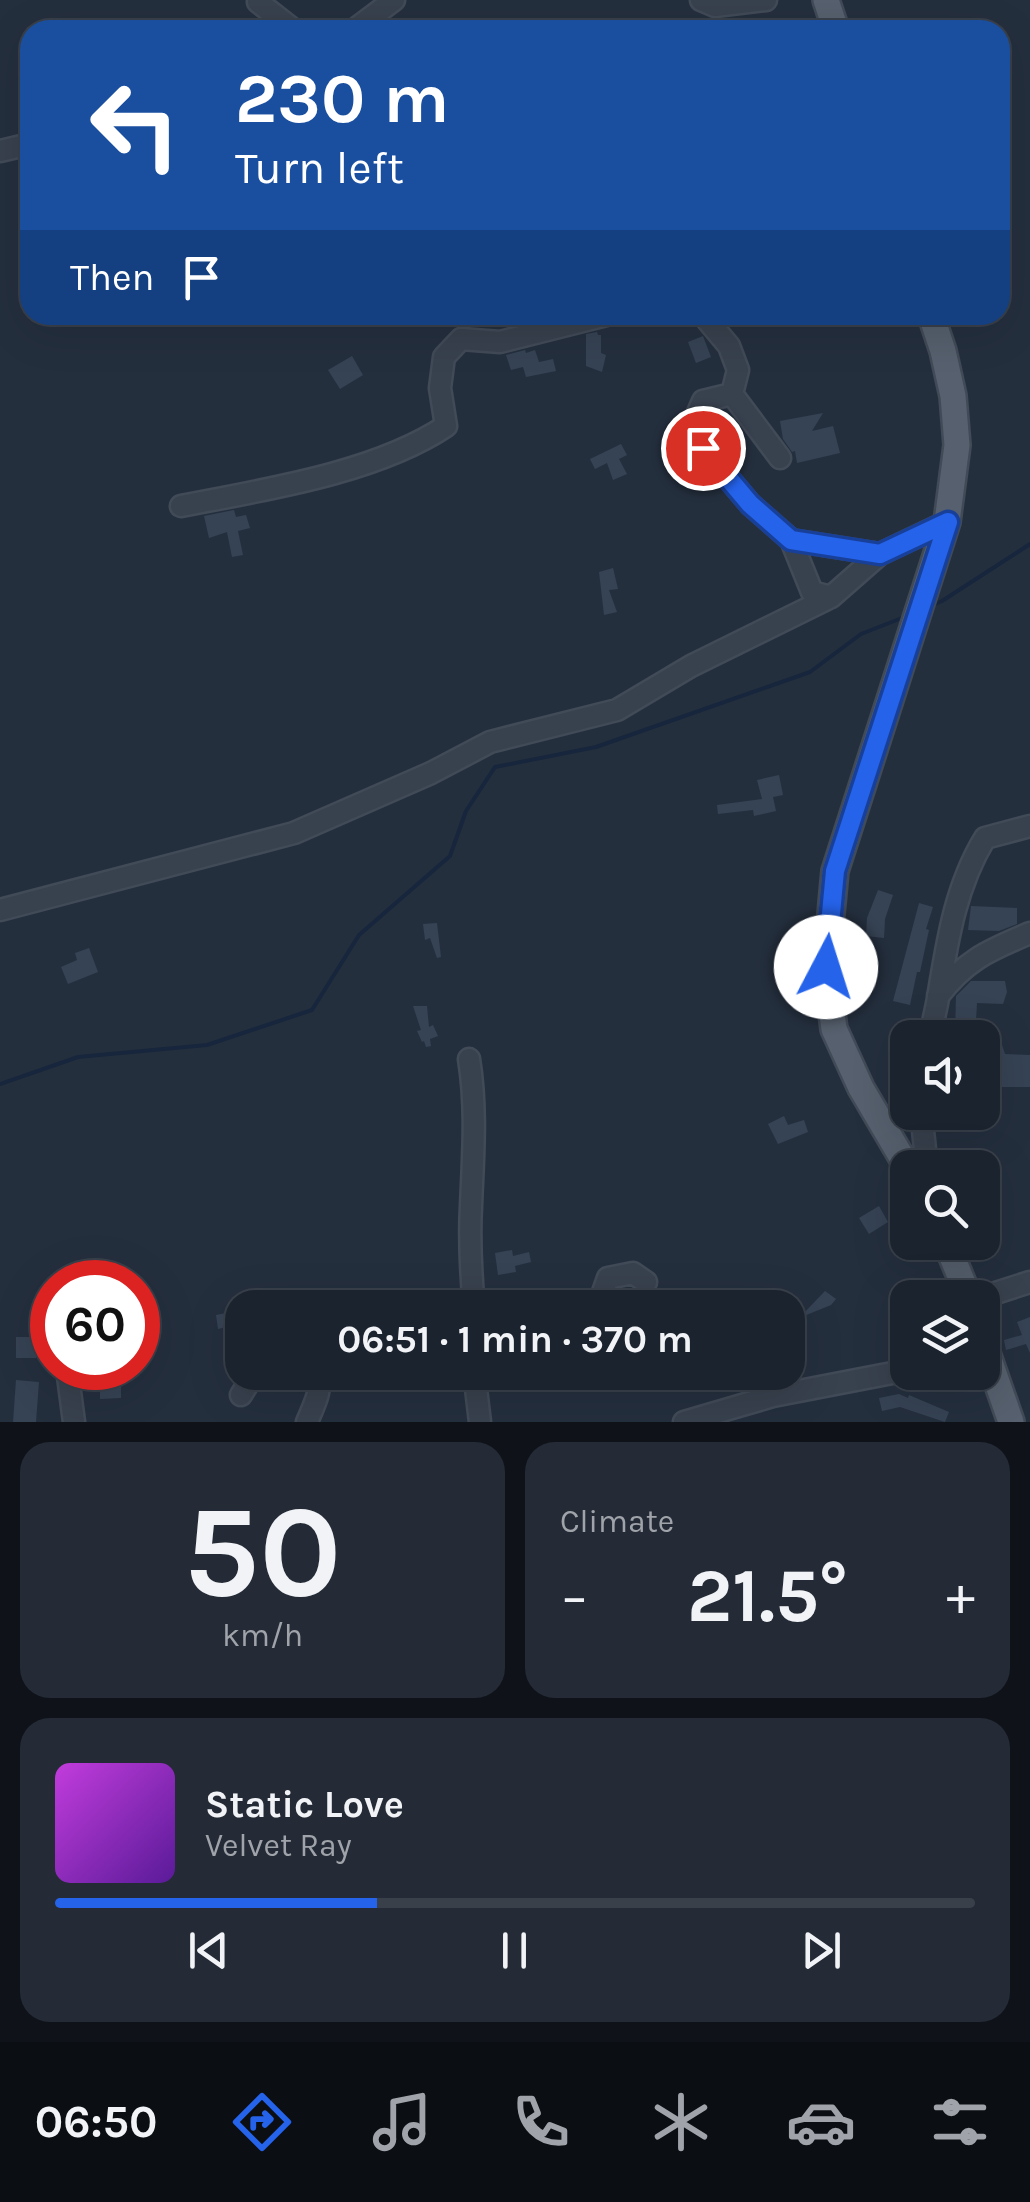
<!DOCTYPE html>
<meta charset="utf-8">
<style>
:root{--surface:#1b232e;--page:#242b36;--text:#f1f3f6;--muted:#a0a4aa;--line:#39404a;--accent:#2563eb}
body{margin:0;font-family:Karla,sans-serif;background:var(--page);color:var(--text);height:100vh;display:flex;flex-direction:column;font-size:38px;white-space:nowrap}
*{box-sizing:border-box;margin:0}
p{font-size:32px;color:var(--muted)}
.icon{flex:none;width:55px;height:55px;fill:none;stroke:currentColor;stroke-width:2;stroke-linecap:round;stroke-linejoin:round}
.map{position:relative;height:1422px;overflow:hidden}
.details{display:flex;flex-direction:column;gap:20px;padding:20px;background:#0f1319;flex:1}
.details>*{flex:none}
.hud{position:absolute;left:20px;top:20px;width:990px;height:305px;border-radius:30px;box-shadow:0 10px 40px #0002,0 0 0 2px var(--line);background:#1a4fa0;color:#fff;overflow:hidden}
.fabs{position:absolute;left:890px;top:1020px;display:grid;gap:20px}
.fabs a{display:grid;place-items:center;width:110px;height:110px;border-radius:20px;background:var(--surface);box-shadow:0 10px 40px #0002,0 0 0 2px var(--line);font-size:50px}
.speed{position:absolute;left:30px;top:1260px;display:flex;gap:20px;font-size:50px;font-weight:700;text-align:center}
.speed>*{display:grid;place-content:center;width:130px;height:130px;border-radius:50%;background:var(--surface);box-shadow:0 10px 40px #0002,0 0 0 2px var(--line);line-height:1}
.speed .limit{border:15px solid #d22;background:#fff;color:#111}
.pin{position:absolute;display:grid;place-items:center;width:85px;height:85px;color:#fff;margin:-42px;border:5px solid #fff;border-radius:50%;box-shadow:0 2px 10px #0007}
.me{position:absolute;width:110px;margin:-55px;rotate:5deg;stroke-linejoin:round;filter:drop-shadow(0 0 8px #0008)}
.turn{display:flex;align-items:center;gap:35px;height:210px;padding:0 50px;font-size:45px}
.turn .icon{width:130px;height:130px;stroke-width:2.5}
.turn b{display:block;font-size:70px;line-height:85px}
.then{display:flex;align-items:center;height:95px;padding:0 50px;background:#0003;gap:20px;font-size:38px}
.big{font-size:75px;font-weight:700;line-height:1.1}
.details .widget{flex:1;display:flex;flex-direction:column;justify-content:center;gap:15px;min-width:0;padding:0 35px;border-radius:30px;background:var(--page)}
.details .dial{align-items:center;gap:0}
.dial b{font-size:130px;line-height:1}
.song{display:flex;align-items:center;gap:30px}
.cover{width:120px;height:120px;border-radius:15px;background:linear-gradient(135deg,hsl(290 70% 55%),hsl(270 70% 35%))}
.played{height:10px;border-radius:5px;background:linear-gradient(90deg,var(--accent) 35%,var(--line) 35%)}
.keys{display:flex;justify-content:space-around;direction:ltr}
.heat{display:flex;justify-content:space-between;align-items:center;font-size:55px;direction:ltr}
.details .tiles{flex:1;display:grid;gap:20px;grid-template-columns:1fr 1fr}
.widget:last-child{grid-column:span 2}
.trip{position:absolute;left:225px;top:1290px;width:580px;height:100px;border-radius:30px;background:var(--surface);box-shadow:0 10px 40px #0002,0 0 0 2px var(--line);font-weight:700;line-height:100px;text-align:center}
.tab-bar{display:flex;height:160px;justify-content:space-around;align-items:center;background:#0b0e12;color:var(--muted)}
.tab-bar .icon{width:70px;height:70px}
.tab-bar .current{color:var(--accent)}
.tab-bar b{font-size:45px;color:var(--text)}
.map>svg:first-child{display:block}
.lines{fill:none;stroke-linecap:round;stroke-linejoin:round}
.stream{stroke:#17263c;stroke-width:4}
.building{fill:#364354}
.minor-casing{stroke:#414a57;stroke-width:25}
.major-casing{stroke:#414a57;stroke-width:30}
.minor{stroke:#38414e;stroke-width:20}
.major{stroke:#56606e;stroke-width:25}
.route-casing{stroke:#184099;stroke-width:25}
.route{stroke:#2563eb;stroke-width:18}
</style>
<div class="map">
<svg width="1030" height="1422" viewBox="0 0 1030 1422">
<rect width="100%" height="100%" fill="#242f3e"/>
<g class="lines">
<path class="stream" d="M930 606 942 601 1030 544
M0 1084 78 1057 207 1045 312 1010 359 935 450 856 466 811 495 767 596 747 810 672 861 634 907 616"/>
</g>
<path class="building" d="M597 332 598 335H601V353L606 355 602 372 586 366V334Z
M703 336 711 357 696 363 688 342Z
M525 350 526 353 535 350 539 362 553 359 556 371 526 377 523 367 511 370 506 355Z
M352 356 363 375 340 389 328 370Z
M823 413 812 431 833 426 840 453 797 463 795 451 792 452 783 439 780 421Z
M621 444 627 455 619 459 627 474 613 480 607 463 595 469 590 459Z
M234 510 236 517 246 515 250 528 238 531 243 555 232 557 227 532 209 538 204 516Z
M613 568 618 589 609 590 617 612 604 615 599 572Z
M779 775 783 795 773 797 776 811 754 816 753 810 718 814 717 805 762 799 757 780Z
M878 890 893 895 885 919 884 938 866 936 867 918Z
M919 903 933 907 926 929 929 930 920 972H917L910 1005 893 1001Z
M971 906 1017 908V924L999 931 968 930Z
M437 923 441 957 437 958 430 938 425 940 423 924Z
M89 948 98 972 68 984 61 967 77 960 75 953Z
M971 981H1005L1007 992 1003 1004 977 1003 975 1038H955L956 996Z
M413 1006H427L429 1027 433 1025 438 1036 430 1039 431 1046 426 1047 424 1041 422 1042 417 1031 421 1030Z
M982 1045H1002L1005 1054 1030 1055V1087H982Z
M784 1116 788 1125 804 1120 808 1132 778 1144 768 1124Z
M879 1206 888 1222 869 1234 859 1218Z
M512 1250 513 1256 529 1252 531 1262 515 1266 516 1272 498 1275 495 1253Z
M825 1291 836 1299 831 1305 799 1318Z
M242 1310V1356L237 1357 231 1326 218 1329 216 1315Z
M1030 1317V1353L1026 1344 1006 1350 1004 1340 1022 1335 1017 1322Z
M16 1337H36V1358H16Z
M100 1374H121V1398L100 1399Z
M16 1380 39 1382 36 1422H13Z
M899 1394 908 1398 909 1395 949 1412 945 1422 900 1407 882 1411 879 1398Z"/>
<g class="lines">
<g class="minor-casing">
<path id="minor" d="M701 0 715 6 766 0
M258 2 294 30
M354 30 394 0
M0 151 30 144
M703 315 729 346 738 370 732 394 703 401 693 424 703 448 750 504 791 540 812 592 831 597 880 554 947 522
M732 394 780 458
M181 506C263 490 376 473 446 426L440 388 444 357 461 339 500 342 607 315
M791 540 880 554
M0 910 294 833 431 773 490 742 617 710 691 666 831 597
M938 996C967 959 988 951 1030 933
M930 1038C932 1024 936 1011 938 998 947 943 955 887 985 838L1030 826
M469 1059C477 1109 473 1156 471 1206 469 1240 471 1274 474 1308
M921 1112 927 1168
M980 1298 1030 1282
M592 1308 602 1295 608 1278 633 1273 646 1282
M67 1369 74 1422
M474 1372 480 1422
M241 1395 249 1382 266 1372
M307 1422C314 1405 322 1391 319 1372
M684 1422 773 1396 908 1370"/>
</g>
<g class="major-casing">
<path id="major" d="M826 0 836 30
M908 1168 861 1088 834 1029 826 967 835 871 947 522 957 445 953 396 943 351 931 315
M946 1242 969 1298
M982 1339 1011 1422"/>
</g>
<use href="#minor" class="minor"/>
<use href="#major" class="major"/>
</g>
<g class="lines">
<g class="route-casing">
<path id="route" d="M703 448 750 504 791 540 880 554 948 522 835 871 826 967"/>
</g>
<use href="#route" class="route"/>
</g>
</svg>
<div class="fabs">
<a><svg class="icon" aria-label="sound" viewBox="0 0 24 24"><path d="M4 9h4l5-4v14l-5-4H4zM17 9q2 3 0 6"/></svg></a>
<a><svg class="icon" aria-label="search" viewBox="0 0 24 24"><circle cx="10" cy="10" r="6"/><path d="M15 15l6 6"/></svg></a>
<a><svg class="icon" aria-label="layers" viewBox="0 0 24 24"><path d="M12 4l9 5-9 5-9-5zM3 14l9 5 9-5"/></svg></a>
</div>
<div class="speed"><div class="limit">60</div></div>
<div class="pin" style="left:703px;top:448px;background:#d93025"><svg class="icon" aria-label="arrive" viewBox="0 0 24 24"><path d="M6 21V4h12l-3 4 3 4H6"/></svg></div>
<svg class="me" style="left:826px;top:967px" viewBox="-20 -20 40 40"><circle r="19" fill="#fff"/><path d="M0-13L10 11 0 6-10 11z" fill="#2563eb"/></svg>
<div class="trip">06:51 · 1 min · 370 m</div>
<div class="hud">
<div class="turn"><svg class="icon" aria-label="left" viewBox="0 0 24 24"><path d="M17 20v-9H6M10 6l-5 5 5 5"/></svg><div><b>230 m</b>Turn left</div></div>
<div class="then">Then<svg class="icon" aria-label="arrive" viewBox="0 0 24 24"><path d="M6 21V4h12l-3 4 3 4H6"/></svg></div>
</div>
</div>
<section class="details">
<div class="tiles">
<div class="widget dial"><b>50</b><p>km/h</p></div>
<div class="widget"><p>Climate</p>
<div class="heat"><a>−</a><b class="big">21.5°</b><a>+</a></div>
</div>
<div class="widget">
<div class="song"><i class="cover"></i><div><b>Static Love</b><p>Velvet Ray</p></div></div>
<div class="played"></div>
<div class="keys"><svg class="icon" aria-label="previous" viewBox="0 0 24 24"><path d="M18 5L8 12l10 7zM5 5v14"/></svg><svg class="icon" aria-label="pause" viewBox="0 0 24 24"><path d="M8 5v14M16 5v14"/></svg><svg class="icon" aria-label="next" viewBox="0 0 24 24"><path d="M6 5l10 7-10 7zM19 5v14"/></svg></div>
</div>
</div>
</section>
<nav class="tab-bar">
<b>06:50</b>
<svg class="icon current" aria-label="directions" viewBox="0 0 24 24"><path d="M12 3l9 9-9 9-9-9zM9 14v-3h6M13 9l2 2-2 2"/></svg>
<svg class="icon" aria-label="music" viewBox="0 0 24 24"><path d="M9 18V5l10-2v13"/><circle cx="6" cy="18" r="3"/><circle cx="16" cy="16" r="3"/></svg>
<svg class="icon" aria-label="phone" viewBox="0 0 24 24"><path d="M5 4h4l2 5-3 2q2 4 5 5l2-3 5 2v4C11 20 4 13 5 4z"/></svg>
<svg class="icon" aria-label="climate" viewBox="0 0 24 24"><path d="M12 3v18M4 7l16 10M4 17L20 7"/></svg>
<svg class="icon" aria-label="car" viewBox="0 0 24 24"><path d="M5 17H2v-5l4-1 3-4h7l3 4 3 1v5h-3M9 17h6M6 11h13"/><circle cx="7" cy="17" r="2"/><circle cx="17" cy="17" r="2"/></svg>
<svg class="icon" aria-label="filters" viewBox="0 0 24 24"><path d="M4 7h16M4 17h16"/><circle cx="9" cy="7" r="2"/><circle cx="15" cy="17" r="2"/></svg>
</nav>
